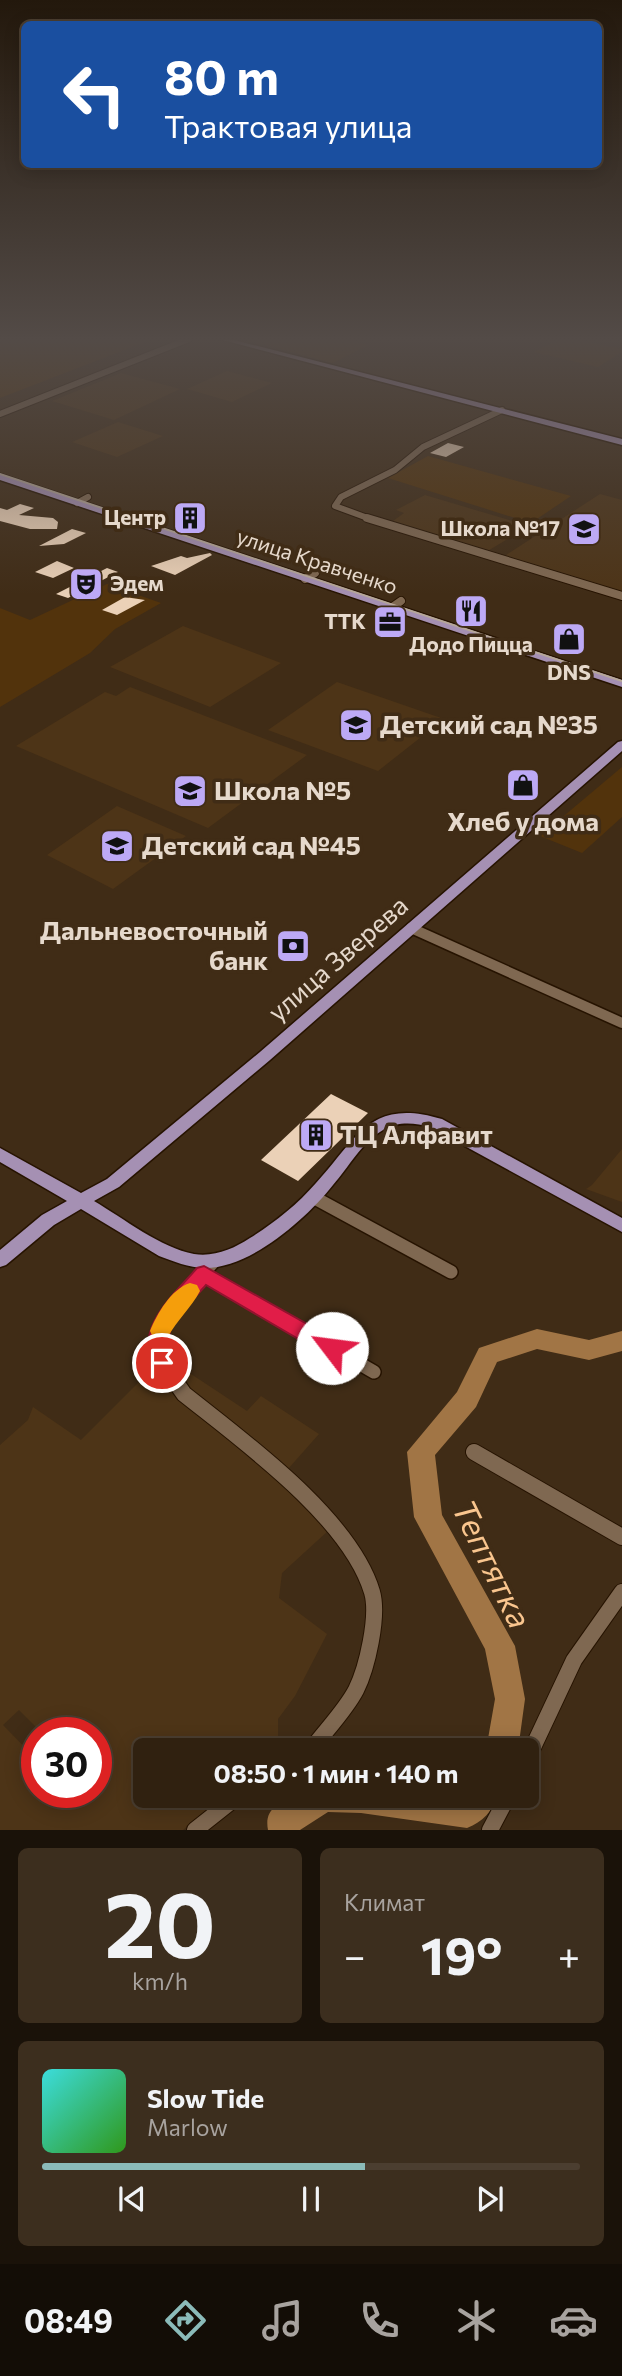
<!DOCTYPE html>
<html lang="ru">
<meta charset="utf-8">
<style>
:root{--surface:#302110;--page:#3c2e1e;--text:#f1f3f6;--muted:#a8a39f;--line:#4b3e30;--accent:#8bbbb9}
body{margin:0;font-family:Commissioner,sans-serif;background:var(--page);color:var(--text);height:100vh;display:flex;flex-direction:column;font-size:26px;white-space:nowrap}
*{box-sizing:border-box;margin:0}
p{font-size:23px;color:var(--muted)}
.icon{flex:none;width:38px;height:38px;fill:none;stroke:currentColor;stroke-width:2;stroke-linecap:round;stroke-linejoin:round}
.map{position:relative;height:1830px;overflow:hidden}
.sheet{display:flex;flex-direction:column;gap:18px;padding:18px;background:#1a1209;flex:1}
.sheet>*{flex:none}
.banner{position:absolute;left:21px;top:21px;width:581px;height:147px;border-radius:10px;box-shadow:0 4px 18px #0003,0 0 0 2px var(--line);background:#1a4fa0;color:#fff;overflow:hidden}
.speed{position:absolute;left:21px;top:1717px;display:flex;gap:14px;font-size:35px;font-weight:700;text-align:center}
.speed>*{display:grid;place-content:center;width:91px;height:91px;border-radius:50%;background:var(--surface);box-shadow:0 4px 18px #0003,0 0 0 2px var(--line);line-height:1}
.speed .limit{border:10px solid #d22;background:#fff;color:#111}
.pin{position:absolute;display:grid;place-items:center;width:60px;height:60px;color:#fff;margin:-30px;border:4px solid #fff;border-radius:50%;box-shadow:0 2px 7px #0007}
.me{position:absolute;width:77px;margin:-38px;rotate:300deg;stroke-linejoin:round;filter:drop-shadow(0 0 5px #0008)}
.turn{display:flex;align-items:center;gap:24px;height:147px;padding:0 28px;font-size:32px}
.turn .icon{width:91px;height:91px;stroke-width:2.5}
.turn b{display:block;font-size:49px;line-height:60px}
.big{font-size:52px;font-weight:700;line-height:1.1}
.sheet .tile{flex:1;display:flex;flex-direction:column;justify-content:center;gap:10px;min-width:0;padding:0 24px;border-radius:10px;background:var(--page)}
.sheet .dial{align-items:center;gap:0}
.dial b{font-size:91px;line-height:1}
.song{display:flex;align-items:center;gap:21px}
.cover{width:84px;height:84px;border-radius:10px;background:linear-gradient(135deg,hsl(180 70% 55%),hsl(110 70% 35%))}
.played{height:7px;border-radius:4px;background:linear-gradient(90deg,var(--accent) 60%,var(--line) 60%)}
.keys{display:flex;justify-content:space-around;direction:ltr}
.heat{display:flex;justify-content:space-between;align-items:center;font-size:38px;direction:ltr}
.sheet .tiles{flex:1;display:grid;gap:18px;grid-template-columns:1fr 1fr}
.tile:last-child{grid-column:span 2}
.trip{position:absolute;left:133px;top:1738px;width:406px;height:70px;border-radius:10px;background:var(--surface);box-shadow:0 4px 18px #0003,0 0 0 2px var(--line);font-weight:700;line-height:70px;text-align:center}
.menu{display:flex;height:112px;justify-content:space-around;align-items:center;background:#130d06;color:var(--muted)}
.menu .icon{width:49px;height:49px}
.menu .on{color:var(--accent)}
.menu b{font-size:32px;color:var(--text)}
.map>svg:first-child{display:block}
.built{fill:#4d3417;fill-rule:evenodd}
.green{fill:#52330c}
.lines{fill:none;stroke-linecap:round;stroke-linejoin:round}
.river{fill:#a17545;fill-rule:evenodd}
.building{fill:#ebd1b7}
.minor-far4-casing{stroke:#261300;stroke-width:8}
.minor-far3-casing{stroke:#261300;stroke-width:10}
.minor-far2-casing{stroke:#261300;stroke-width:13}
.minor-far1-casing{stroke:#261300;stroke-width:16}
.minor-casing{stroke:#261300;stroke-width:18}
.major-casing{stroke:#261300;stroke-width:3}
.minor-far4{stroke:#7f6851;stroke-width:6}
.minor-far3{stroke:#7f6851;stroke-width:8}
.minor-far2{stroke:#7f6851;stroke-width:10}
.minor-far1{stroke:#7f6851;stroke-width:13}
.minor{stroke:#7f6851;stroke-width:16}
.major{fill:#a590b3;fill-rule:evenodd}
.tram{stroke:#b6a798;stroke-width:2}
.route{fill:#e11d48;stroke:#92132f;stroke-width:2}
.slow{fill:#f59e0b}
.labels{text-anchor:middle;stroke-width:7;stroke-linejoin:round;paint-order:stroke}
.far-poi-label{font-size:21px;font-weight:bold;fill:#e6d9cc;stroke:#402c16;text-anchor:end}
.far-street-label{font-size:21px;fill:#e6d9cc;stroke:#402c16}
.poi-label{font-size:26px;font-weight:bold;fill:#e6d9cc;stroke:#402c16;text-anchor:start}
.street-label{font-size:26px;fill:#e6d9cc;stroke:#402c16}
.near-water-label{font-size:33px;font-style:italic;fill:#f9c58e;stroke:#402c16}
</style>
<div class="map">
<svg width="622" height="1830" viewBox="0 0 622 1830">
<rect width="100%" height="100%" fill="#402c16"/>
<path class="built" d="M227 371 272 383 232 402 187 389Z
M121 373 180 389 114 420 52 401Z
M118 422 163 436 117 457 72 442Z
M600 494 622 500V594L503 557Z
M425 495 529 526 486 552 389 524 404 513 396 510Z
M183 626 281 663 210 707 110 667Z
M337 682 444 719 378 771 268 730Z
M130 687 307 755 208 828 16 746 105 692 116 696Z
M117 806 186 836 113 889 47 855Z
M622 1149V1202L586 1189 592 1185Z
M152 1369 188 1372 247 1411 261 1396 319 1434 288 1469 329 1530 282 1573 279 1598 327 1634 295 1696 278 1719V1750H145V1796H222L183 1830H0V1445L28 1420 33 1407 81 1440ZM19 1710 41 1732H96V1792L80 1806 67 1792H37V1760L3 1725Z"/>
<path class="green" d="M0 339H153L0 398Z
M244 339H342L368 345 333 363Z
M560 339H575L622 349V352L598 367 534 352Z
M428 456 571 496 531 523 388 478Z
M107 584 161 603 115 629 90 653 0 707V608L30 620Z
M622 767V817L582 853 540 836Z"/>
<g class="lines">
<path class="river" d="M537 1329 589 1340 622 1331V1351L589 1360 537 1349 497 1362 476 1407 435 1455 442 1515 515 1646 525 1699 518 1750H486L495 1699 485 1649 414 1517 407 1452 457 1392 479 1348Z
M294 1796H498C492 1811 483 1822 467 1828L361 1813 328 1812 300 1830H268C264 1809 278 1804 294 1796Z"/>
</g>
<path class="building" d="M448 443 464 447 446 457 430 453Z
M20 504 34 508 19 515 53 518 58 522 57 529H30L0 521V508L7 510Z
M72 529 86 533 64 544 39 546Z
M210 553 212 555 175 575 151 566 181 556 187 558Z
M57 561 74 568 53 578 35 572Z
M107 568 118 572 68 598 56 594Z
M125 597 145 600 117 615 102 610Z
M331 1094 368 1113 298 1181 261 1160Z"/>
<g class="lines">
<g class="minor-far4-casing">
<path id="minor-far4" d="M0 414 189 339
M77 503 88 497
M373 520 335 506 341 497 395 470 423 447 502 410"/>
</g>
<g class="minor-far3-casing">
<path id="minor-far3" d="M367 518 622 596
M305 579 315 573
M391 608 401 601"/>
</g>
<g class="minor-far2-casing">
<path id="minor-far2" d="M411 928 622 1023"/>
</g>
<g class="minor-far1-casing">
<path id="minor-far1" d="M313 1197 451 1272
M204 1274 374 1372
M178 1385C173 1378 165 1371 162 1363 145 1324 191 1288 214 1261"/>
</g>
<g class="minor-casing">
<path id="minor" d="M177 1384 184 1394C243 1441 350 1518 372 1592 379 1616 367 1668 356 1690 345 1711 325 1731 311 1750
M474 1452 622 1537
M527 1760 574 1660 622 1592
M195 1830 238 1796
M490 1830 508 1796"/>
</g>
<g class="major-casing">
<path id="major" d="M219 339H230L622 439V445Z
M0 474 622 680V687L0 480Z
M622 741V751L270 1060 119 1187 94 1201C123 1218 161 1248 194 1254 215 1257 233 1249 250 1238 274 1223 297 1205 316 1183 357 1138 370 1097 442 1119L622 1218V1232L430 1127C415 1123 398 1121 383 1130 362 1142 349 1167 333 1185 306 1219 251 1268 205 1268 189 1268 173 1261 159 1256L81 1209 54 1225 6 1265 0 1267V1250L42 1215 67 1201 0 1162V1148L81 1193 107 1179 260 1052 618 742Z"/>
</g>
<use href="#minor-far4" class="minor-far4"/>
<use href="#minor-far3" class="minor-far3"/>
<use href="#minor-far2" class="minor-far2"/>
<use href="#minor-far1" class="minor-far1"/>
<use href="#minor" class="minor"/>
<use href="#major" class="major"/>
<path class="tram" d="M0 474 622 681"/>
</g>
<linearGradient id="sky" x2="0" y2="1"><stop stop-color="#23180c"/><stop offset="0.57" stop-color="#534b47"/><stop offset="1" stop-color="#534b47" stop-opacity="0"/></linearGradient>
<rect width="622" height="595" fill="url(#sky)"/>
<path class="route" d="M204 1266 339 1342 342 1348 339 1354 332 1356 324 1354 206 1285C194 1299 168 1321 168 1342 168 1352 174 1359 169 1370L162 1372 154 1370C133 1329 172 1297 197 1268Z"/>
<path class="slow" d="M190 1283 197 1285 200 1291C191 1308 177 1320 168 1337L160 1340 153 1337 150 1331C157 1314 171 1289 190 1283Z"/>
<defs>
<g id="building-square" transform="scale(1.75)"><rect x="-9" y="-9" width="18" height="18" rx="4" fill="#bda9f5" stroke="#402c16"/><path d="M-4-6H4V6H1V3H-1V6H-4ZM-2.5-4.3h1.7v1.8h-1.7ZM.8-4.3h1.7v1.8H.8ZM-2.5-1h1.7V.8h-1.7ZM.8-1h1.7V.8H.8Z" fill="#111"/></g>
<g id="school-square" transform="scale(1.75)"><rect x="-9" y="-9" width="18" height="18" rx="4" fill="#bda9f5" stroke="#402c16"/><path d="M0-5L7-2L0 1L-7-2ZM-4 1L0 2.5L4 1V4Q0 6-4 4Z" fill="#111"/></g>
<g id="theatre-square" transform="scale(1.75)"><rect x="-9" y="-9" width="18" height="18" rx="4" fill="#bda9f5" stroke="#402c16"/><path d="M-5-5.5Q0-4 5-5.5V0Q5 5 0 6Q-5 5-5 0ZM-3.3-2.5H-1v1.5H-3.3ZM1-2.5H3.3v1.5H1ZM-2.8 1Q0 5.5 2.8 1Z" fill="#111"/></g>
<g id="restaurant-square" transform="scale(1.75)"><rect x="-9" y="-9" width="18" height="18" rx="4" fill="#bda9f5" stroke="#402c16"/><path d="M-5-6h1v4h1v-4h1v4h1v-4h1v5L-1.5 .5V6h-2V.5L-5-1ZM5-6V6H3V1.5H1.5Q1.5-4 5-6Z" fill="#111"/></g>
<g id="office-square" transform="scale(1.75)"><rect x="-9" y="-9" width="18" height="18" rx="4" fill="#bda9f5" stroke="#402c16"/><path d="M-6-3h4V-5.5h4V-3h4V5H-6ZM-1-4.5V-3h2v-1.5ZM-6 0V1H6V0Z" fill="#111"/></g>
<g id="shop-square" transform="scale(1.75)"><rect x="-9" y="-9" width="18" height="18" rx="4" fill="#bda9f5" stroke="#402c16"/><path d="M-5-2.5h2.3a2.7 3.5 0 0 1 5.4 0H5L5.5 6h-11ZM-1.5-2.5h3a1.5 2.3 0 0 0-3 0Z" fill="#111"/></g>
<g id="bank-square" transform="scale(1.75)"><rect x="-9" y="-9" width="18" height="18" rx="4" fill="#bda9f5" stroke="#402c16"/><path d="M-6-4H6V4H-6ZM0-2.3a2.3 2.3 0 1 0 0 4.6a2.3 2.3 0 1 0 0-4.6Z" fill="#111"/></g>
</defs>
<g fill-rule="evenodd">
<use href="#building-square" x="190" y="518"/>
<use href="#school-square" x="584" y="529"/>
<use href="#theatre-square" x="86" y="584"/>
<use href="#restaurant-square" x="471" y="611"/>
<use href="#office-square" x="390" y="622"/>
<use href="#shop-square" x="569" y="639"/>
<use href="#school-square" x="356" y="725"/>
<use href="#shop-square" x="523" y="785"/>
<use href="#school-square" x="190" y="791"/>
<use href="#school-square" x="117" y="846"/>
<use href="#bank-square" x="293" y="946"/>
<use href="#building-square" x="316" y="1135"/>
</g>
<g class="labels">
<g class="far-poi-label">
<text x="166" y="525">Центр</text>
<text x="560" y="536">Школа №17</text>
<text x="110" y="591" text-anchor="start">Эдем</text>
<text x="366" y="629">ТТК</text>
<text x="471" y="652" text-anchor="middle">Додо Пицца</text>
<text x="569" y="680" text-anchor="middle">DNS</text>
</g>
<g class="far-street-label">
<text transform="translate(317 562) rotate(18)" y="7">улица Кравченко</text>
</g>
<g class="poi-label">
<text x="380" y="734">Детский сад №35</text>
<text x="214" y="800">Школа №5</text>
<text x="523" y="831" text-anchor="middle">Хлеб у дома</text>
<text x="142" y="855">Детский сад №45</text>
<text x="268" y="940" text-anchor="end">Дальневосточный<tspan x="268" dy="30">банк</tspan></text>
<text x="340" y="1144">ТЦ Алфавит</text>
</g>
<g class="street-label">
<text transform="translate(338 959) rotate(-41)" y="9">улица Зверева</text>
</g>
<g class="near-water-label">
<text transform="translate(492 1564) rotate(64)" y="12">Тептятка</text>
</g>
</g>
</svg>
<div class="speed"><div class="limit">30</div></div>
<div class="pin" style="left:162px;top:1363px;background:#d93025"><svg class="icon" aria-label="arrive" viewBox="0 0 24 24"><path d="M6 21V4h12l-3 4 3 4H6"/></svg></div>
<svg class="me" style="left:332px;top:1348px" viewBox="-20 -20 40 40"><circle r="19" fill="#fff"/><path d="M0-13L10 11 0 6-10 11z" fill="#e11d48"/></svg>
<div class="trip">08:50 · 1 мин · 140 m</div>
<div class="banner">
<div class="turn"><svg class="icon" aria-label="left" viewBox="0 0 24 24"><path d="M17 20v-9H6M10 6l-5 5 5 5"/></svg><div><b>80 m</b>Трактовая улица</div></div>
</div>
</div>
<section class="sheet">
<div class="tiles">
<div class="tile dial"><b>20</b><p>km/h</p></div>
<div class="tile"><p>Климат</p>
<div class="heat"><a>−</a><b class="big">19°</b><a>+</a></div>
</div>
<div class="tile">
<div class="song"><i class="cover"></i><div><b>Slow Tide</b><p>Marlow</p></div></div>
<div class="played"></div>
<div class="keys"><svg class="icon" aria-label="previous" viewBox="0 0 24 24"><path d="M18 5L8 12l10 7zM5 5v14"/></svg><svg class="icon" aria-label="pause" viewBox="0 0 24 24"><path d="M8 5v14M16 5v14"/></svg><svg class="icon" aria-label="next" viewBox="0 0 24 24"><path d="M6 5l10 7-10 7zM19 5v14"/></svg></div>
</div>
</div>
</section>
<nav class="menu">
<b>08:49</b>
<svg class="icon on" aria-label="directions" viewBox="0 0 24 24"><path d="M12 3l9 9-9 9-9-9zM9 14v-3h6M13 9l2 2-2 2"/></svg>
<svg class="icon" aria-label="music" viewBox="0 0 24 24"><path d="M9 18V5l10-2v13"/><circle cx="6" cy="18" r="3"/><circle cx="16" cy="16" r="3"/></svg>
<svg class="icon" aria-label="phone" viewBox="0 0 24 24"><path d="M5 4h4l2 5-3 2q2 4 5 5l2-3 5 2v4C11 20 4 13 5 4z"/></svg>
<svg class="icon" aria-label="climate" viewBox="0 0 24 24"><path d="M12 3v18M4 7l16 10M4 17L20 7"/></svg>
<svg class="icon" aria-label="car" viewBox="0 0 24 24"><path d="M5 17H2v-5l4-1 3-4h7l3 4 3 1v5h-3M9 17h6M6 11h13"/><circle cx="7" cy="17" r="2"/><circle cx="17" cy="17" r="2"/></svg>
</nav>
